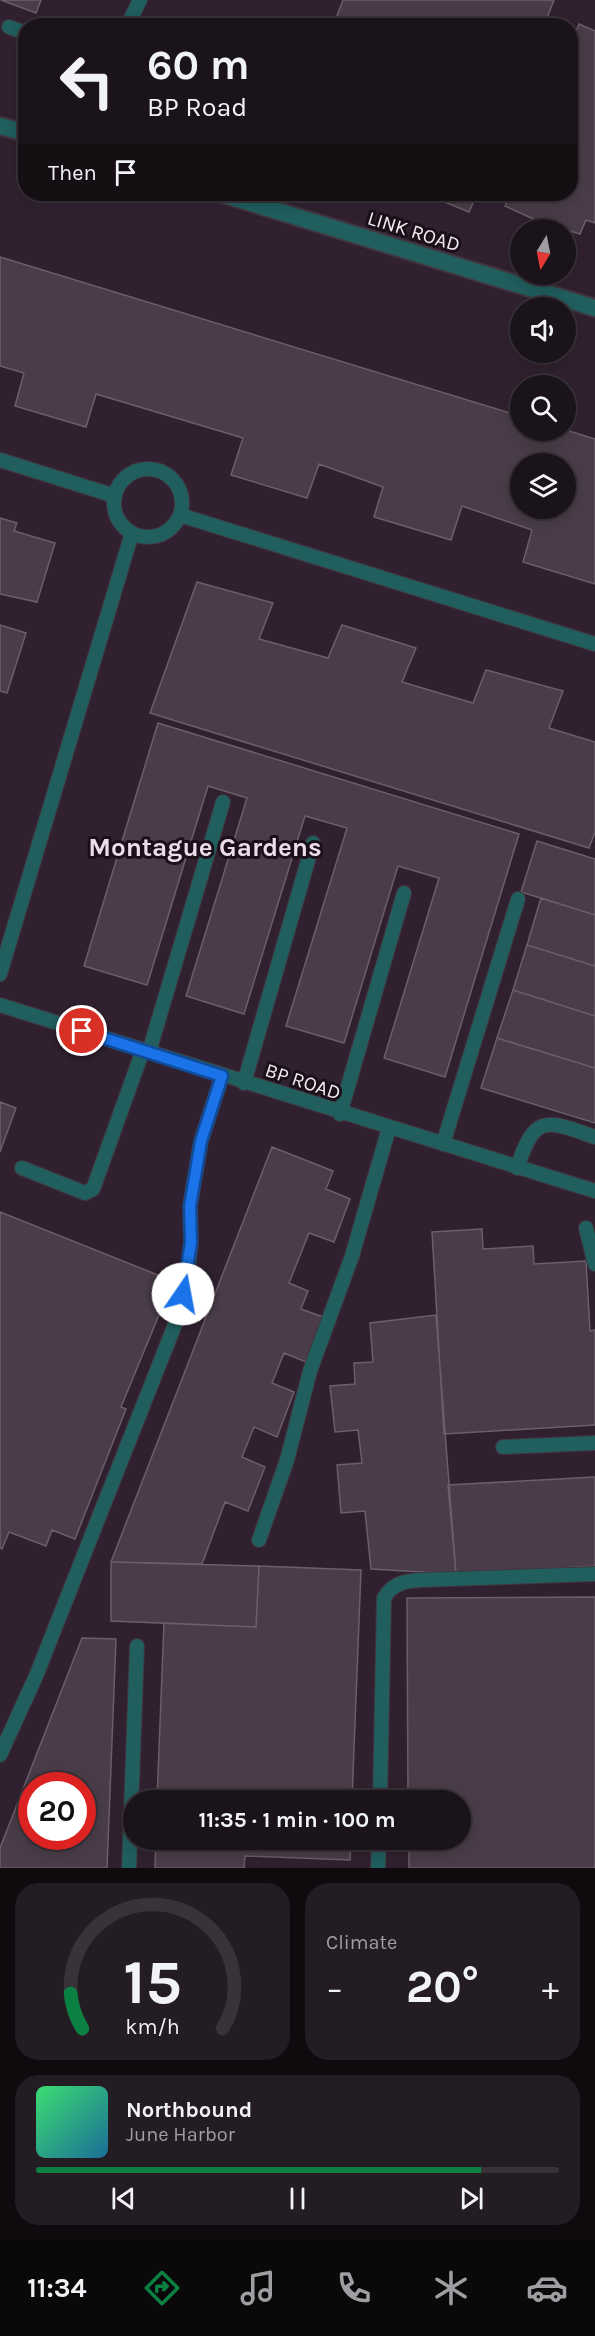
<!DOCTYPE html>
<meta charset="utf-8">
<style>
:root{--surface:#1b131a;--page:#241c23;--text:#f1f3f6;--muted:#a09ea2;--line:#393239;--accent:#0b8043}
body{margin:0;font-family:Karla,sans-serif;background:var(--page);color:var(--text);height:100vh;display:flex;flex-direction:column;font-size:22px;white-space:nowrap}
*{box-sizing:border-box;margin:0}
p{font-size:20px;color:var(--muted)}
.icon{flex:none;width:33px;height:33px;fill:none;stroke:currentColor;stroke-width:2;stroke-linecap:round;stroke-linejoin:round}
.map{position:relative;height:1868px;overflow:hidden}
.details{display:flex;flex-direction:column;gap:15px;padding:15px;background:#0f0a0e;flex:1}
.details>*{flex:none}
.banner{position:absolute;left:18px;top:18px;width:560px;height:183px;border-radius:24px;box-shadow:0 3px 15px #0003,0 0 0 2px var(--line);background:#1b131a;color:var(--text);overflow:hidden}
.needle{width:39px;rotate:190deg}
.buttons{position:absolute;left:510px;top:219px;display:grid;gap:12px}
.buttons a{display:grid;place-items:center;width:66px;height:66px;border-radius:50%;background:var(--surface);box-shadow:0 3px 15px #0003,0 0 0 2px var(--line);font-size:30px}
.speed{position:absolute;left:18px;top:1772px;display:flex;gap:12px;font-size:30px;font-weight:700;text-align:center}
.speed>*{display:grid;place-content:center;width:78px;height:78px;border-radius:50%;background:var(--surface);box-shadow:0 3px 15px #0003,0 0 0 2px var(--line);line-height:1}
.speed .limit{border:9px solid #d22;background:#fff;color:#111}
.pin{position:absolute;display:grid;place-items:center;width:51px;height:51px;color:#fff;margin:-26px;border:3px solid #fff;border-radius:50%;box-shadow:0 2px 6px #0007}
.me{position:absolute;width:66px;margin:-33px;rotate:12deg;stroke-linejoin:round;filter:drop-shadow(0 0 4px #0008)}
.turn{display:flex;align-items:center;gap:21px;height:126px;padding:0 30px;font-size:27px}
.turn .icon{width:78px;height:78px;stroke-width:2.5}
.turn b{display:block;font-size:42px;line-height:51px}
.then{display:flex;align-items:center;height:57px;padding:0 30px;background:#0003;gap:12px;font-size:22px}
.big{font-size:45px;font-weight:700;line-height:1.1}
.details .widget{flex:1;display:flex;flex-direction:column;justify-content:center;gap:9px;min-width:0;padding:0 21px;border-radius:24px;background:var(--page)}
.details .dial{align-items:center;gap:0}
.dial svg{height:156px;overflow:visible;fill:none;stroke:var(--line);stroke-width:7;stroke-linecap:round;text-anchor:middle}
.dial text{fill:var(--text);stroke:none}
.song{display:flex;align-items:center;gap:18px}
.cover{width:72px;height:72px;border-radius:9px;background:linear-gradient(135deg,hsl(140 70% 55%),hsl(200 70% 35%))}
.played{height:6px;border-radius:3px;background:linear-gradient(90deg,var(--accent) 85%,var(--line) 85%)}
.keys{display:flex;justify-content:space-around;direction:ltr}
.heat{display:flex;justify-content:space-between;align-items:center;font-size:33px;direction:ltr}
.details .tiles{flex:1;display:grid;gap:15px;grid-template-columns:1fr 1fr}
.widget:last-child{grid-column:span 2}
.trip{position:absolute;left:123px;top:1790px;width:348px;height:60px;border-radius:30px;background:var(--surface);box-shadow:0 3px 15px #0003,0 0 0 2px var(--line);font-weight:700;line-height:60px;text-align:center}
.dock{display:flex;height:96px;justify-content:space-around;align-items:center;background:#0b080a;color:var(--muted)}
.dock .icon{width:42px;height:42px}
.dock .on{color:var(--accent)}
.dock b{font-size:27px;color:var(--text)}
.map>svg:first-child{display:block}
.built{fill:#312130;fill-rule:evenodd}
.building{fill:#4a3d49;stroke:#6c5e6b;stroke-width:1.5;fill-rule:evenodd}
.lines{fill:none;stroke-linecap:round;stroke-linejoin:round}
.service-casing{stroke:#413640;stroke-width:16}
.minor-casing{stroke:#413640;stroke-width:20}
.service{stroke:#215e5e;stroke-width:14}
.minor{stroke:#215e5e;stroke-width:16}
.route-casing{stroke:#114b97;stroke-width:15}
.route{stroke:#1a73e8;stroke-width:10}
.labels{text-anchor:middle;stroke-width:6;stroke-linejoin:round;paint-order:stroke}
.street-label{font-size:20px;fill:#f2eaf1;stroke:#1b101a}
.district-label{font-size:26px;font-weight:bold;fill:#edddec;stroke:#1b101a}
</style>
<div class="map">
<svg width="595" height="1868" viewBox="0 0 595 1868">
<rect width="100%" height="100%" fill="#241923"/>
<path class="built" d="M0 0H595V1868H0ZM26 26H570V194H26ZM520 230H566V274H520ZM520 308H566V352H520ZM520 386H566V430H520ZM520 464H566V508H520ZM32 1785H82V1836H32ZM134 1800H460V1839H134Z"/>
<path class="building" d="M1 0H41L36 13Z
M343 0H554L544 26H333Z
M579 24 595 31V223L586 220 580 234 540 222 505 206 510 194H570V47Z
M425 194H477L469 212Z
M0 257 520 416V430H566L595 439V584L523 562 532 530 462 506 451 540 374 517 383 487 319 464 307 498 231 475 243 438 96 394 86 427 15 406 24 373 0 366ZM520 464H566V508H520Z
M0 518 17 523 14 531 55 543 37 602 0 594Z
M197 582 273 603 259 639 328 658 342 625 416 648 402 682 473 703 486 670 563 691 549 728 595 742V832L589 848 150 713Z
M0 625 26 633 7 693 0 691Z
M158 723 519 834 445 1077 384 1058 439 878 398 866 344 1043 286 1026 347 828 305 816 244 1014 186 996 247 798 208 786 147 985 84 966Z
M537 841 595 859V915L521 892Z
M541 898 595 915V966L527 945Z
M527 945 595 966V1016L513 990Z
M513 990 595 1016V1068L497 1038Z
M497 1038 595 1068V1123L481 1088Z
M0 1102 16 1108 0 1152Z
M272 1147 333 1171 326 1189 350 1199 334 1242 309 1233 289 1283 308 1291 301 1309 323 1317 306 1362 284 1353 272 1383 294 1392 277 1437 254 1427 242 1457 265 1467 248 1511 225 1502 202 1564 111 1562Z
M0 1212 173 1281 121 1407 126 1409 75 1539 52 1530 46 1546 9 1532 2 1549 0 1548Z
M482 1229 483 1249 533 1246 534 1264 586 1261 590 1331 595 1330V1425L444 1434 432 1232Z
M436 1315 456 1574 371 1569 365 1511 341 1513 337 1465 362 1463 358 1430 335 1432 330 1386 355 1384 354 1363 373 1362 370 1323Z
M595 1477V1566L456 1574 448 1485Z
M111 1562 259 1566 256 1627 111 1621Z
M259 1566 361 1570 352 1800H157L164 1623 256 1627Z
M595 1597V1868H409V1839H460V1800H408L407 1598Z
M82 1638 116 1639 107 1868H0V1848ZM32 1785H82V1836H32Z
M156 1839H351L350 1860 245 1856 244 1868H155Z"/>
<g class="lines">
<g class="service-casing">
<path id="service" d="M127 26 140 0
M9 27 26 33
M0 460 115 496
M114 503a34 34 0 1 1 68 0a34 34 0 1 1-68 0Z
M180 515 595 644
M0 974 132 533
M0 1005 595 1191
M149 1052 223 802
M244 1083 313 843
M340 1114 404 893
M443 1144 518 899
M22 1168 85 1193 93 1189 143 1050
M517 1168C535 1113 546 1120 595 1137
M586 1228 595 1264
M503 1447 595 1443
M259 1540 287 1460 310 1371 352 1256 389 1128
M0 1755 36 1676 178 1317 188 1271 191 1242 190 1206 201 1141 222 1076
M380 1800 384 1598C392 1584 404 1581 420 1580L595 1574
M129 1868 137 1646
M378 1868 379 1839"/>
</g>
<g class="minor-casing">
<path id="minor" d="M0 126 26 133
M222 194 595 308"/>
</g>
<use href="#service" class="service"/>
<use href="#minor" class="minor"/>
</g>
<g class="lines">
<g class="route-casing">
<path id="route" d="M82 1031 222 1076 201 1141 190 1206 191 1242 183 1294"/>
</g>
<use href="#route" class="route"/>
</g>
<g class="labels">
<g class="street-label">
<text transform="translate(414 231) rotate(17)" y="7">LINK ROAD</text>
<text transform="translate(303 1081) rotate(18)" y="7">BP ROAD</text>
</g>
<g class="district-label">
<text x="205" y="856">Montague Gardens</text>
</g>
</g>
</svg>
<div class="buttons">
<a><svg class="needle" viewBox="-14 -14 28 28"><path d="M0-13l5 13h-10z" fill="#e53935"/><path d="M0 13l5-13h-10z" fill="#a09ea2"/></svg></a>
<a><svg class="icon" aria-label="sound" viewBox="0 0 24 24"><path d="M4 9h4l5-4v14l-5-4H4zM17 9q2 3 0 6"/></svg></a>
<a><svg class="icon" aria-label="search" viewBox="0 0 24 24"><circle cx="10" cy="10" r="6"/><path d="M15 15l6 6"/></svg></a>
<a><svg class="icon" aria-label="layers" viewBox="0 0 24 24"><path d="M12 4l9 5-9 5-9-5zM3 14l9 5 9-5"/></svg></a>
</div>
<div class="speed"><div class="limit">20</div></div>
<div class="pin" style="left:82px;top:1031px;background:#d93025"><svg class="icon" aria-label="arrive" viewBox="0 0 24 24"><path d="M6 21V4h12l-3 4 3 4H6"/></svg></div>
<svg class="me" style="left:183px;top:1294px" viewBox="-20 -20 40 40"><circle r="19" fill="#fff"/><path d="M0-13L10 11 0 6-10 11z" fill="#1a73e8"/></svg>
<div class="trip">11:35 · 1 min · 100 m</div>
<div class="banner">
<div class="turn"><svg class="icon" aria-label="left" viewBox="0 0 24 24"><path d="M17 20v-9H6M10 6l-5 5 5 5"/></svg><div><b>60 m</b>BP Road</div></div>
<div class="then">Then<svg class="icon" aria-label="arrive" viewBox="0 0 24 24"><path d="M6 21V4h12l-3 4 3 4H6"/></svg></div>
</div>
</div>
<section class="details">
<div class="tiles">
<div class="widget dial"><svg viewBox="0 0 100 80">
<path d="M14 69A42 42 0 1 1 86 69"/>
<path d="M14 69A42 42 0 0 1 8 51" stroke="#0b8043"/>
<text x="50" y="56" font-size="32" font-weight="700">15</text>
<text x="50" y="72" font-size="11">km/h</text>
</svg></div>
<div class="widget"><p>Climate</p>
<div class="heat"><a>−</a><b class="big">20°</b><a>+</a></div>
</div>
<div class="widget">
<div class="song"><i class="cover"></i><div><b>Northbound</b><p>June Harbor</p></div></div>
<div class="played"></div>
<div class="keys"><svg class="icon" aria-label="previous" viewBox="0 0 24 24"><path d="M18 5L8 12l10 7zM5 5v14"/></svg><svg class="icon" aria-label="pause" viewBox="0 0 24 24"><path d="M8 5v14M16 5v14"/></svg><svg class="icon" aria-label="next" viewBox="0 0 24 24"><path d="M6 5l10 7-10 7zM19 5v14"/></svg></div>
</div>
</div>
</section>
<nav class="dock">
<b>11:34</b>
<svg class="icon on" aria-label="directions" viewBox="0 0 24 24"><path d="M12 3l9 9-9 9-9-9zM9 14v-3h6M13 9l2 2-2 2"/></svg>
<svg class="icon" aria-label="music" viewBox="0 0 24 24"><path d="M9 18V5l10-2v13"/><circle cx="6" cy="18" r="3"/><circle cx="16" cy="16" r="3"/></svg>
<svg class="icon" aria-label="phone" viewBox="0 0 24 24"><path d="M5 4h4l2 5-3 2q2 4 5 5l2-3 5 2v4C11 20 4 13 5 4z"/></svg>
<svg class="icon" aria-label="climate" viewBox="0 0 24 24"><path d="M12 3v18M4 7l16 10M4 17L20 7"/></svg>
<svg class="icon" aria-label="car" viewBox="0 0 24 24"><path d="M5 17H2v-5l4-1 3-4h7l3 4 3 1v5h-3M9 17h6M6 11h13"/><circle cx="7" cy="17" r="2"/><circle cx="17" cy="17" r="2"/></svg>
</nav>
